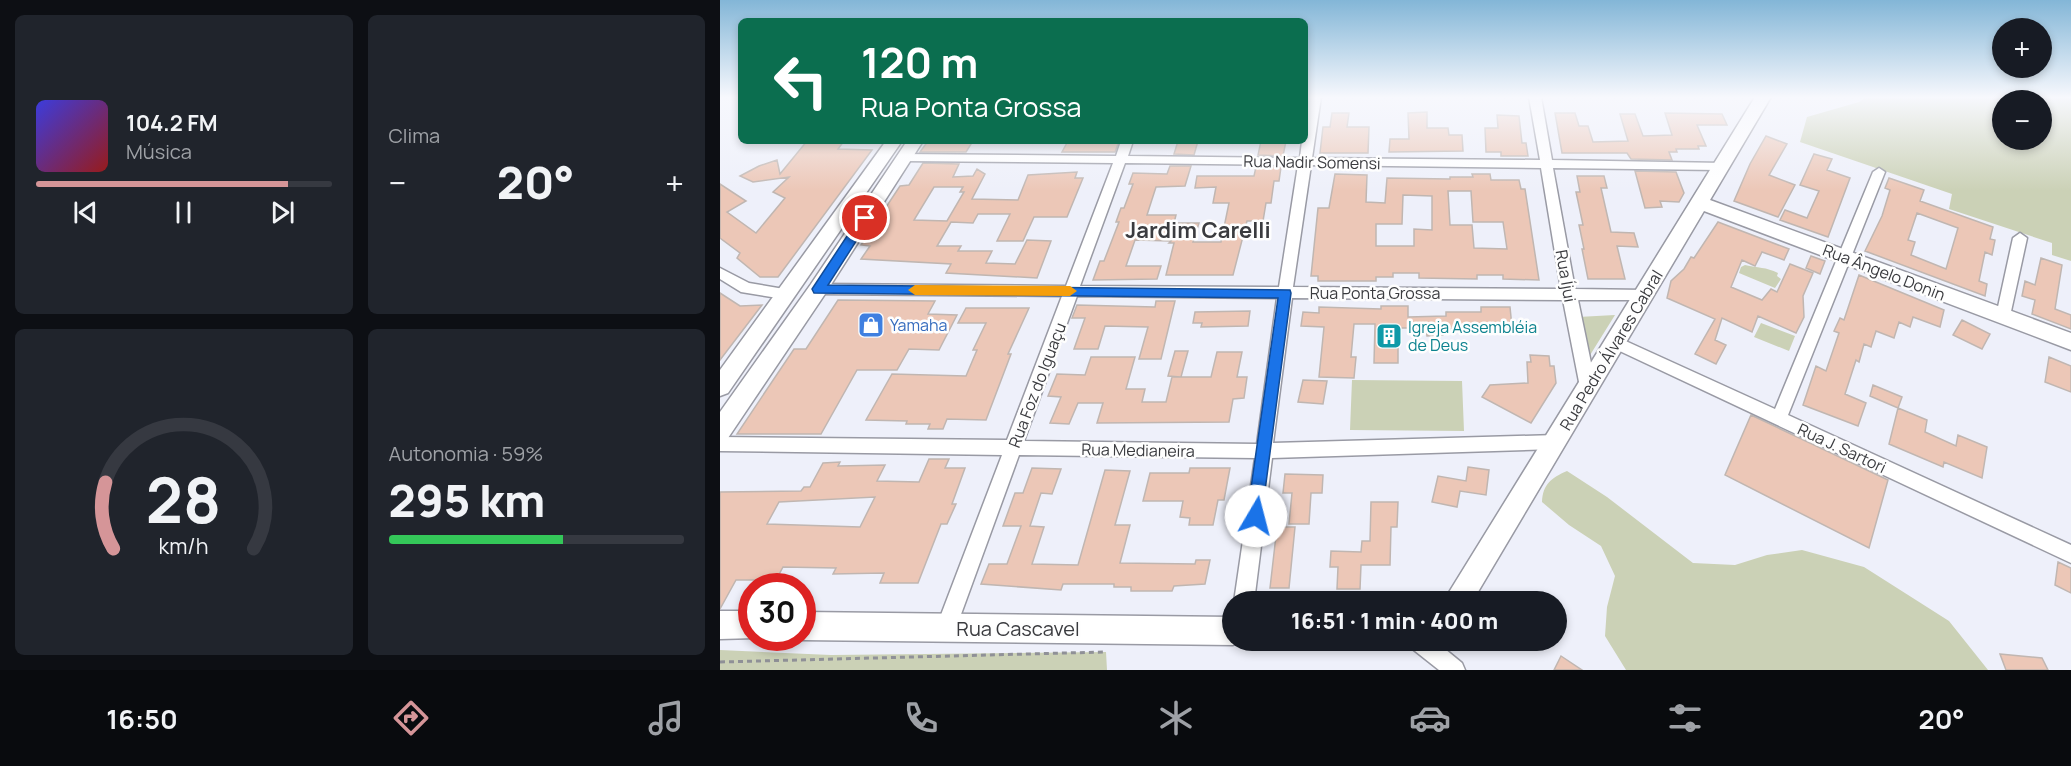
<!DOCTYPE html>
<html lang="pt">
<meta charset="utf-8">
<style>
:root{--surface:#171b24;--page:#20242c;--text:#f1f3f6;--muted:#9ea1a6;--line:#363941;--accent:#d59598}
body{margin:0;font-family:Manrope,sans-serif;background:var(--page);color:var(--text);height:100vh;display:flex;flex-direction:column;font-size:22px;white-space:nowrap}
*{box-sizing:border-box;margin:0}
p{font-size:20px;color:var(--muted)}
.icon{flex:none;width:33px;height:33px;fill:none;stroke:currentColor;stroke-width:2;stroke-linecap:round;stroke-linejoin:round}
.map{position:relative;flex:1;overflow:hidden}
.panel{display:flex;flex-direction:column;gap:15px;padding:15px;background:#0d0f14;width:720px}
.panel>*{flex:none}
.guide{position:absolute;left:18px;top:18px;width:570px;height:126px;border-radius:9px;box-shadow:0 3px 9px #0003;background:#0b6e4f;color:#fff;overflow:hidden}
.fabs{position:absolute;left:1272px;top:18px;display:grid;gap:12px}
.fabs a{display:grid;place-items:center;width:60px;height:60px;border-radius:50%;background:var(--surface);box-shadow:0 3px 9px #0003;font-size:30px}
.speed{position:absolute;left:18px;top:573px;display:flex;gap:12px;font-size:30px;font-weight:700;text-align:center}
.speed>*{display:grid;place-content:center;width:78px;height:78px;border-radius:50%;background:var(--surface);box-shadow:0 3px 9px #0003;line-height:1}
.speed .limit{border:9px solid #d22;background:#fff;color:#111}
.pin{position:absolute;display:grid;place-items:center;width:51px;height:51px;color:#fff;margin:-26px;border:3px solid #fff;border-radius:50%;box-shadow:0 2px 6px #0007}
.me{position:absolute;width:66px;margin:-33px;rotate:8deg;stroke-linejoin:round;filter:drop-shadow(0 0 4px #0008)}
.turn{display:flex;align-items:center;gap:21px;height:126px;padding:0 24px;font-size:27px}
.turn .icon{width:78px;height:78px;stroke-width:2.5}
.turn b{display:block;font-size:42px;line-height:51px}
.big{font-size:45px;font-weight:800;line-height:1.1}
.panel .tile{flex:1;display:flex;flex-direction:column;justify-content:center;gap:9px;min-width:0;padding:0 21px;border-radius:9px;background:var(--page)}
.panel .dial{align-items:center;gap:0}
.dial svg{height:156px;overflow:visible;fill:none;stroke:var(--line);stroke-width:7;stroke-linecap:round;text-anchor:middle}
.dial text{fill:var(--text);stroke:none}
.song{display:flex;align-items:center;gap:18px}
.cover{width:72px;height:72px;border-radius:9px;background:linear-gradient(135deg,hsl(240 70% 55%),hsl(0 70% 35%))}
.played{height:6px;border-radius:3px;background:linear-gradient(90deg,var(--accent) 85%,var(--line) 85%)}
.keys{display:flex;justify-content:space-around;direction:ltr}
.heat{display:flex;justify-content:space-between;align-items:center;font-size:33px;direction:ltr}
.charge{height:9px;border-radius:4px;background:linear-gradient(90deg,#34c759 59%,var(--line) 0)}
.panel .tiles{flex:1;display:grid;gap:15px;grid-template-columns:repeat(2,1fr)}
.trip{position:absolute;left:502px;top:591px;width:345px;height:60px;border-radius:30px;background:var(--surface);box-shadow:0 3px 9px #0003;font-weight:800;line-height:60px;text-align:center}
.tabs{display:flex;height:96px;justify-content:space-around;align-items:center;background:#090b0e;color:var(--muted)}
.tabs .icon{width:42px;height:42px}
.tabs .active{color:var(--accent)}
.tabs b{font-size:27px;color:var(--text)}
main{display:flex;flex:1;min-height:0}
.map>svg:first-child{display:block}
.green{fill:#cbd1b6;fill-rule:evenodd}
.building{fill:#ecc7b7;stroke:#c0b6b1;stroke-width:1.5;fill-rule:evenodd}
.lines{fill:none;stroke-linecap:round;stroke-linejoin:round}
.street-casing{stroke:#999aa4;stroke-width:3}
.secondary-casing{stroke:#999aa4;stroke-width:3}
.path{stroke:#8f9097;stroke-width:3;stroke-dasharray:5 4;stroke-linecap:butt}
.street{fill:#fff;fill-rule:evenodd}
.secondary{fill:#fff;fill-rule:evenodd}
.route{fill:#1a73e8;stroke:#114b97;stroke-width:1.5}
.slow{fill:#f59e0b}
.labels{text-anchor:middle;stroke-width:5;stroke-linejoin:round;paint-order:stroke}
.street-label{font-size:16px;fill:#3a3b3f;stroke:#fefefe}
.shop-label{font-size:16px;fill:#366cbe;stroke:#fefefe;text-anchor:start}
.culture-label{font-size:16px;fill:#0d838f;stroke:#fefefe;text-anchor:start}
.near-street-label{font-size:20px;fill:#3a3b3f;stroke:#fefefe}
.district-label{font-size:22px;font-weight:bold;fill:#3a3b3f;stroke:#fefefe}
</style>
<main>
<section class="panel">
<div class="tiles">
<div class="tile">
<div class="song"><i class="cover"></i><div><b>104.2 FM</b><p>Música</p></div></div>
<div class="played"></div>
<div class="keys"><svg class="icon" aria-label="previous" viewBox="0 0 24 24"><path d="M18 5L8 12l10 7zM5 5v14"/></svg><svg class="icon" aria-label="pause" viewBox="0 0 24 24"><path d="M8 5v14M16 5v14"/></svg><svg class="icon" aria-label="next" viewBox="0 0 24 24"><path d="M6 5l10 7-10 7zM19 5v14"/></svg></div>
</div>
<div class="tile"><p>Clima</p>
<div class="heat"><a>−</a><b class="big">20°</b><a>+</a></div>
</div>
<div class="tile dial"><svg viewBox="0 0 100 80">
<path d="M14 69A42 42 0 1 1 86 69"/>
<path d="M14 69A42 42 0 0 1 10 35" stroke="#d59598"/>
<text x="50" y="56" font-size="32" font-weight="700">28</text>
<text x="50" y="72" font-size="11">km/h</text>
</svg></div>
<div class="tile"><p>Autonomia · 59%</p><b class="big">295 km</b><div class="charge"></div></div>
</div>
</section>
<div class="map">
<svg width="1351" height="670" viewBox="0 0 1351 670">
<rect width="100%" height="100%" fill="#eef0fa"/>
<path class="green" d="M1146 97H1351V261L1332 255V243L1229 209 1232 194 1080 142 1087 117 1139 102ZM1282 100H1322V140H1282Z
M1025 265C1038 268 1046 267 1058 273L1057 276 1061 279 1055 288 1019 273 1021 267Z
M895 315 867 360 858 317Z
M1041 323 1075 336 1069 351 1034 337Z
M632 380 742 381 744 431 630 430Z
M847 471 887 497 973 563 1015 565 1047 555 1082 550 1144 567 1229 621 1268 670H906L885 636 887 607 895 576 881 546 849 525 822 502C823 484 831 478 847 471Z
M0 650 111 655 386 652 387 670H0Z"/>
<path class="building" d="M707 112V128H728L729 135H742L743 151 669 152 670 139H689L688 113Z
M612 113H629L627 127H649L648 153H600L603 127H610Z
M835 113H855L859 126H868L873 142 908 141 900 114H915L923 136 952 135 945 113 1002 114 1007 125H977L986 146H978L979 149H956L957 152H949L952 160 911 159 907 153H842Z
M777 115 799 116 802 143H806L808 156H781V152H766L765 128H778Z
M1046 136 1067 144 1049 175 1075 185 1058 217 1014 201 1030 164Z
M87 141H124L118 149 152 150 58 277H40L17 258 20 253 0 238V184L26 201 7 212 36 233 65 198 53 192 69 177 33 182 20 176 39 166 57 160 60 174Z
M208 141H253L246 152H200Z
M348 141H399L395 152H342Z
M458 141H478L474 155 454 154Z
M541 141H566L563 156 538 155Z
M1094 154 1112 159 1107 170 1130 178 1108 237 1060 220 1065 210 1087 218 1099 191 1080 185Z
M203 163 239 164 233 177 253 176 257 169 265 174 252 199 298 200 308 175 357 172 355 178H363L347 217H314L303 241H277L290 214H258L253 223 231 222 217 246H241L238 251H272L266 263 295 264 307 240 331 241 317 278 226 273 231 264 141 259 150 246 141 245 180 186 189 185ZM214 187H243L240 192H244L227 221 194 220Z
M450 166H471L465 186 436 187 427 215H456L454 223H479L473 242H501L509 203H493L496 187 475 188 477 176H534L536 167H561L559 181H554L551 203H546L543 221H527L513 275H446L454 243H449L451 241 415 240 406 266H441L437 279 373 280 380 261H384L399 222H396L401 208H404L413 184H409L413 173 447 174Z
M915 171 956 172 964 193 959 202 940 201 942 207 925 208Z
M615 174 647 175 646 202 665 203 667 178 730 179V177H753L752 174H770L771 180H799L801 189H805L819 280 783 279V275H757V279L699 278V273H673V277H656V281H598V276H591L598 208H609ZM728 191H751L753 222H783L787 249 754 248 752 225H730ZM683 195 712 196V230L694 229V246H656V224H682Z
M857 176H884L887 188H881L891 232 914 233 918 247 897 246 905 279H868L862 249H864L859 225H863L856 192H860Z
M1169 178 1204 190 1200 201 1273 227 1270 239 1275 240 1272 255 1265 252 1259 281 1267 284 1265 296 1145 251 1162 216 1170 190 1165 188ZM1197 213 1238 228 1226 269 1191 255 1195 242 1188 240Z
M998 222 1069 249 1064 260 1042 252 1035 266 1022 260 1011 287 1042 300 1051 289 1057 292 1070 264 1093 273 1083 296 1084 317 1076 333 1038 316 1032 332 1002 318 995 340 1006 345 996 364 975 354 995 319 947 298 951 281 964 269 971 257 974 258Z
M1091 256 1105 261 1100 274 1086 268Z
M1321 258 1342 265 1335 309 1351 315V329L1312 314 1315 300 1302 296 1305 281 1315 285Z
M1139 275 1224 310 1220 327 1193 317 1190 327 1179 322 1174 338 1156 331 1151 347 1144 344 1139 362 1136 360 1125 394 1146 403 1138 426 1083 405 1096 366 1106 371 1119 333 1114 331 1120 318 1124 320Z
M0 293 20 306 42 305 0 360Z
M118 300 215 301 208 314 237 315 219 350 189 349 177 370H137L101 434H17L74 349H86Z
M436 301H455L441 359H419L428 327 385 326 378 349H354L365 318H352L357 305 435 307Z
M661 306H688V317L726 316V312H761V307H790L792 327 722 329 723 335 707 336 706 328H678V363H654L655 324H634L631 357H636L634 378 599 377 604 327 581 326 583 312 599 313V307L661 309Z
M246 308H309L288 354H291L266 420 227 419 223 429H208L210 424H186L187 421 146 420 172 374 246 376 257 350H253L266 323H238Z
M530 311 528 326 481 327 482 323H473L475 312Z
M1242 320 1270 334 1262 349 1233 335Z
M455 351H468L461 377 448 376Z
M497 352H522L517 377H527L524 398 513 399 509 422 377 423 383 403H358L349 424 330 423 341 397 328 396 337 374 365 375 371 357H415L406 389H425L422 402H446L452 377H491Z
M810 355 829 356 830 366H834L836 383 811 423 762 397 770 385 808 383 807 362H811Z
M1329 357 1351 366V392L1325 382Z
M583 380 607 381 603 404 578 402Z
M1153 385 1182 397 1178 408 1150 396Z
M1178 408 1207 420 1205 432 1236 446 1238 435 1267 447 1262 478 1224 462 1223 467 1169 444Z
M1031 415 1168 480 1149 548 1005 475Z
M209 459H229L225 468H245L232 504H236L227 524H221L198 583H160L164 573 113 574 116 568 63 567 56 580H16L0 609V492L81 491 84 487H90L103 463 120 462 118 466 165 465 157 481 199 482ZM155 497 140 527 47 524 59 502Z
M748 467 769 470 766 495 740 491 737 507 712 502 718 476 746 481Z
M312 468 341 469 332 494 321 493 310 526 324 527 312 564 358 565 385 470 410 471 395 525H410L400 563 475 564 476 560H490L485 584 454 586 452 591H411V587H394V584H343L341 590 261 584 269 564H287L301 526H283L295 493H303Z
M470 468H510L504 500H498L493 525H469L470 518 460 517 463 501H423L430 473H469Z
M565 474 603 475 602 493H591L589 524H569L572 493H563Z
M651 502H678L677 527H671L670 565H641L640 589H617L618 567H610L611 551 641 552 642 541H650Z
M557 527H575L569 588H550Z
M1338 562 1351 568V593L1335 585Z
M1280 654 1322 658 1328 670H1286Z
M841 656 862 670H834Z"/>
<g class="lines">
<g class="street-casing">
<path id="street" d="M589 97H601L592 158 820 160 809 97H821L832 160 1004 163V169L1000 170 833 168 855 289 925 290 932 295 925 300H858L876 387 874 392 868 394 862 392 860 387 843 300 572 298 553 443 836 435 842 437 844 442 842 447 836 449 552 458 534 602H514L535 458 299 455 236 628 233 635 226 638 219 635 216 628 282 455 0 451V437L287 440 342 296 98 294 91 289 98 284 346 286 393 163 184 161 178 157 180 154 396 156 401 141H413L408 156 580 158 582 141H585ZM405 163 578 165 559 287 360 286ZM591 165 821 168 841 289 573 287ZM357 296 557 298 537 444 304 441Z
M1159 168 1165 172 1068 415 1351 545V563L889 346 886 342 889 338H899L1055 409 1153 172Z
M1300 233 1307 238 1290 316 1288 320H1278L1276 316 1293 238Z
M0 268 29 283 64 289 71 294 64 299 21 292 0 279Z
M687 640H714L742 663 745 670H719L690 647Z"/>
</g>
<g class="secondary-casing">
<path id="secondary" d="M1035 97H1051L990 200 1351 333V350L984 211 752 602H723Z
M166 141H182L8 393 0 396V370Z
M187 141H203L105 294 8 438 0 441V412L91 284Z
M0 611H32V638H35L0 639Z
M82 612 513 617V640H523L513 645 82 640 76 638H82Z"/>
</g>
<path class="path" d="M525 648 681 644
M0 662 384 652"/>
<use href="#street" class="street"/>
<use href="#secondary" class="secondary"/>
</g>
<linearGradient id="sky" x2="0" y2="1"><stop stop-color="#83b6d7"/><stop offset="0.51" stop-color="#f7f8fd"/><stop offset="1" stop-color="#f7f8fd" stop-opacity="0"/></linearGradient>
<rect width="1351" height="191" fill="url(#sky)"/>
<path class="route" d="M145 214 151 218 108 285 570 290 571 293 541 521 536 523 530 521 527 516 558 298 94 293 92 289 94 286 141 215Z"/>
<path class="slow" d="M195 285 350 286 357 291 350 296 195 295 188 290Z"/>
<defs>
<g id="shop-square" transform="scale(1.35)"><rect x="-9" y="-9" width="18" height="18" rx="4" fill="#3f7fe0" stroke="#fefefe"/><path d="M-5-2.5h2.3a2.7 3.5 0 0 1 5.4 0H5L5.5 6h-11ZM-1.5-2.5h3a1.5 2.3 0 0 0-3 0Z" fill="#fff"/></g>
<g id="building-square" transform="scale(1.35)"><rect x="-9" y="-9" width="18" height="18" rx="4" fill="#0f9aa8" stroke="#fefefe"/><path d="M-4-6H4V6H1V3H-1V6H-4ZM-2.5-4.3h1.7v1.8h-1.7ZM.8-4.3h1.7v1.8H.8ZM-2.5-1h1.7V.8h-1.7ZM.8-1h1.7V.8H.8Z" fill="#fff"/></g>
</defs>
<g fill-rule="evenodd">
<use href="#shop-square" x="151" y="325"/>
<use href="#building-square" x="669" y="336"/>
</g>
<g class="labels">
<g class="street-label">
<text transform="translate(592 162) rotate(1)" y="6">Rua Nadir Somensi</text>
<text transform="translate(1164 272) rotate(21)" y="6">Rua Ângelo Donin</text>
<text transform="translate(846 276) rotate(80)" y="6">Rua Íjui</text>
<text x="655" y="299">Rua Ponta Grossa</text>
<text transform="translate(891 350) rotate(-59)" y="6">Rua Pedro Álvares Cabral</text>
<text transform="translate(317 385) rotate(-69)" y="6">Rua Foz do Iguaçu</text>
<text transform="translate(1122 448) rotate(25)" y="6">Rua J. Sartori</text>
<text transform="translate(418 450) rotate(1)" y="6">Rua Medianeira</text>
</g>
<g class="shop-label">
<text x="170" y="331">Yamaha</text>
</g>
<g class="culture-label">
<text x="688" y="333">Igreja Assembléia<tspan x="688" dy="18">de Deus</tspan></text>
</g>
<g class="near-street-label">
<text x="298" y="636">Rua Cascavel</text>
</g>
<g class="district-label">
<text x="478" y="238">Jardim Carelli</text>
</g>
</g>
</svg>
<div class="fabs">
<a>+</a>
<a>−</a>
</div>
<div class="speed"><div class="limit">30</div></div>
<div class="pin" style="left:145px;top:218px;background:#d93025"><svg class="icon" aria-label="arrive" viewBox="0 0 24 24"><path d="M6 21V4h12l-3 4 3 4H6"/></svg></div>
<svg class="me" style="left:536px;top:516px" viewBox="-20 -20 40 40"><circle r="19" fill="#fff"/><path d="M0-13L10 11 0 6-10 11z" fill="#1a73e8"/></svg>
<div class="trip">16:51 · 1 min · 400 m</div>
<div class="guide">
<div class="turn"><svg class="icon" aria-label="left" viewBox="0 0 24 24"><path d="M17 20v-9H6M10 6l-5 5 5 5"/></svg><div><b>120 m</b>Rua Ponta Grossa</div></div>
</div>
</div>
</main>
<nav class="tabs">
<b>16:50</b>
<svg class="icon active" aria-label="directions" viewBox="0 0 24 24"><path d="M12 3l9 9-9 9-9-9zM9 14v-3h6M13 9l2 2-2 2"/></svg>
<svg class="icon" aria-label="music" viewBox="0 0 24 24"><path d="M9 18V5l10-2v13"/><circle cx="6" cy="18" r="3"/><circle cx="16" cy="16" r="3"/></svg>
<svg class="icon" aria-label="phone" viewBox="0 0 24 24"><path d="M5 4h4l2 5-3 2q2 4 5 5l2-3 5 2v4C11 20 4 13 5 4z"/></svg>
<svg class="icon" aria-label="climate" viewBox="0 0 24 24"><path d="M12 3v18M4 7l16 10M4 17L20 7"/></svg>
<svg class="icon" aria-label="car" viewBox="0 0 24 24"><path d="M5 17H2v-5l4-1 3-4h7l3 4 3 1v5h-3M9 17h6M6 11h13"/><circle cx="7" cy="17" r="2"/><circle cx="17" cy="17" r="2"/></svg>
<svg class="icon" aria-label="filters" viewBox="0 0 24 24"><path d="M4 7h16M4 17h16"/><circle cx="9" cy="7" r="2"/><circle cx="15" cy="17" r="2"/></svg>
<b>20°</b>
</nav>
